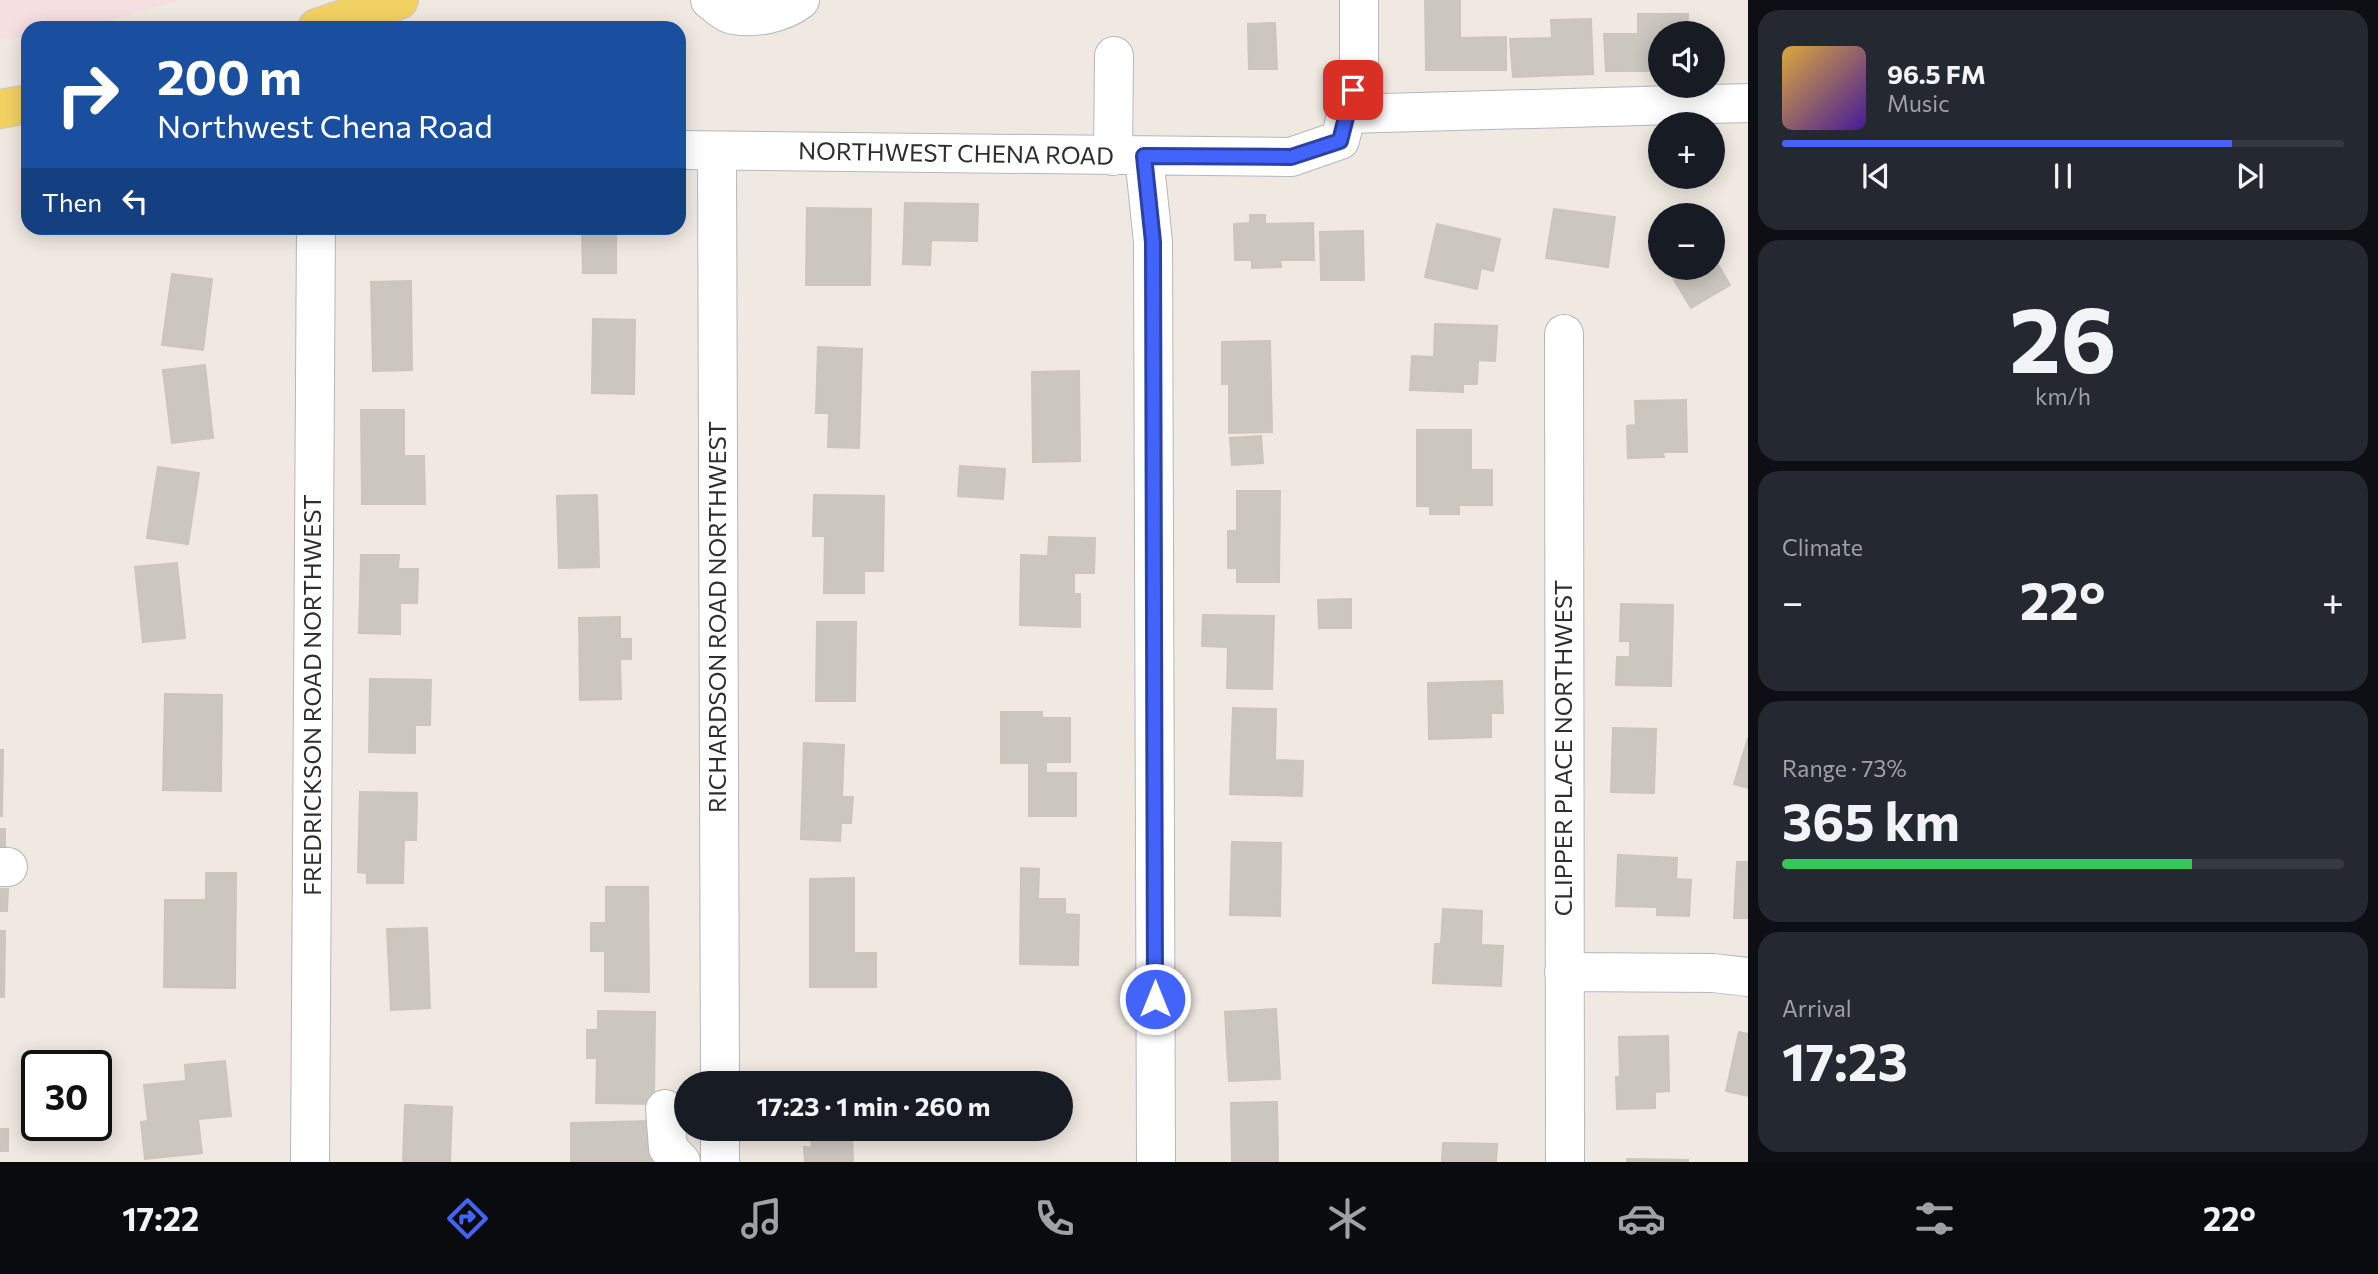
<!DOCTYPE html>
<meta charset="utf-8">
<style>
:root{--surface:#171b24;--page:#242831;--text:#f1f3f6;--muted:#9ea1a6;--line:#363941;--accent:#4264fb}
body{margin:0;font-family:Commissioner,sans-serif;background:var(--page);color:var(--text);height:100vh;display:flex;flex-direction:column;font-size:26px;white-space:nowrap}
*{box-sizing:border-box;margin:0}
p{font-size:23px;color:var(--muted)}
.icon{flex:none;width:38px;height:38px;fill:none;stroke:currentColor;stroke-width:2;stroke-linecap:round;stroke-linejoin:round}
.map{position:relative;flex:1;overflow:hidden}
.details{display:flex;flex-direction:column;gap:10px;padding:10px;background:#0d0f14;width:630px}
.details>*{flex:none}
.banner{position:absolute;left:21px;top:21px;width:665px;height:214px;border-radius:21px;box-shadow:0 4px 18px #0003;background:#1a4fa0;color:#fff;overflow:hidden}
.fabs{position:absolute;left:1648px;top:21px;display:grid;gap:14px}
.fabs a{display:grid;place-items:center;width:77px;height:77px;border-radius:50%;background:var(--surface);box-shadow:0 4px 18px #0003;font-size:35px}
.speed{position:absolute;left:21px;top:1050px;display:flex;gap:14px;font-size:35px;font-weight:700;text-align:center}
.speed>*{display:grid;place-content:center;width:91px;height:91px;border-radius:50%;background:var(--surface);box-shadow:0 4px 18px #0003;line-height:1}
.speed .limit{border:4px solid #111;border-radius:10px;background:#fff;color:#111}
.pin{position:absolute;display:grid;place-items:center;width:60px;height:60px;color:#fff;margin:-30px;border-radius:14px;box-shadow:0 4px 10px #0006}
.me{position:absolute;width:77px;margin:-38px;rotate:0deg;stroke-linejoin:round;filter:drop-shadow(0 0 5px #0008)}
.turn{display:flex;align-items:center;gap:24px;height:147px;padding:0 21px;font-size:32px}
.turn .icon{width:91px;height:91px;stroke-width:2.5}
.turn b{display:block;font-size:49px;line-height:60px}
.then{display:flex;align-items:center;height:66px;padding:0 21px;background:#0003;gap:14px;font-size:26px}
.big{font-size:52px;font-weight:700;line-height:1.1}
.details .tile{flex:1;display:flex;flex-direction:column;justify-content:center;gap:10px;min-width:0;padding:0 24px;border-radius:21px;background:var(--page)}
.details .dial{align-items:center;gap:0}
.dial b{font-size:91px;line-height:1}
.song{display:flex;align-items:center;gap:21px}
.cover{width:84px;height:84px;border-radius:10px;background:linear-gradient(135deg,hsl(40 70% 55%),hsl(260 70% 35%))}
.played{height:7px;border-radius:4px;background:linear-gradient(90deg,var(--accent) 80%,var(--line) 80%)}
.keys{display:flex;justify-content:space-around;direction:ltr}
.heat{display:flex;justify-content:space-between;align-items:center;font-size:38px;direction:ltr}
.charge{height:10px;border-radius:5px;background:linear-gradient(90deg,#34c759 73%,var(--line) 0)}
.trip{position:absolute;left:674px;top:1071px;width:399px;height:70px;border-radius:35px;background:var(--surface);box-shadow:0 4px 18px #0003;font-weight:700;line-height:70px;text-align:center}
.tabs{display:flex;height:112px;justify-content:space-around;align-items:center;background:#090b0e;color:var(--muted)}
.tabs .icon{width:49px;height:49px}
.tabs .selected{color:var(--accent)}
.tabs b{font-size:32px;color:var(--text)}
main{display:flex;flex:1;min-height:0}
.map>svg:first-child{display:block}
.medical{fill:#f5dfe0}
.building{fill:#cbc7bf;stroke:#cbc5ba;stroke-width:2}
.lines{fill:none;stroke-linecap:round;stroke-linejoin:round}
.minor-casing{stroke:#b4b7c1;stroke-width:40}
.major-casing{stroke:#c9c9c9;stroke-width:40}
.minor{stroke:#fff;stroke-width:38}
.major{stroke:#f2d163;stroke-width:38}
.route-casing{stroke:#2b41a3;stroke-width:18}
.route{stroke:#4264fb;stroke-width:12}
.labels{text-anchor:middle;stroke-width:6;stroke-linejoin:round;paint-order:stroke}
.street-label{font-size:24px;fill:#2e2e2e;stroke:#fff}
</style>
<main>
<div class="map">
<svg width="1748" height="1162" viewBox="0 0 1748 1162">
<rect width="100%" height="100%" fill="#efe9e1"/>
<path class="medical" d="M0 0H180L83 28H28V36L0 39Z"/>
<path class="building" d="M1425 0H1460V38L1506 37V70H1426Z
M1638 14H1688L1687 33H1661V71H1606L1604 34H1638Z
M1591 19 1593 74 1513 77 1510 39 1552 38 1551 20Z
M1275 23 1277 69H1249L1248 24Z
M905 203 978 204 977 241 931 240 930 265 903 264Z
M807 208 871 209 870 285H806Z
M1554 209 1615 217 1608 267 1546 258Z
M1250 215H1265V224L1313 223 1314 260H1280L1281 267 1252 268V260H1235L1234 224 1250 223Z
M1437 224 1500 239 1493 271 1481 268 1477 289 1425 277Z
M582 228H656V229L616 230V273H583Z
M1363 231 1364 280H1321L1320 232Z
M1713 256 1730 285 1691 308 1667 268H1713Z
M172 274 212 279 203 350 162 345Z
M411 281 412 370 373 371 371 282Z
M593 319 635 320 634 394 592 393Z
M1435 324 1497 326 1495 361 1478 360 1477 384H1463V392L1410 390 1412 356 1434 357Z
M1270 341 1272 432 1229 433V384H1222V342Z
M818 347 862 349 859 448 828 447 829 413H816Z
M205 365 213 438 172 443 163 370Z
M1079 371 1080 461 1033 462 1032 372Z
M1686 400 1687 452H1663L1664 457 1628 458 1627 426 1636 425 1635 401Z
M361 410H404V456H424L425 504H362Z
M1417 430H1471V470H1492V505H1459V514H1430V506H1417Z
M1261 436 1263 463 1232 465 1230 438Z
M960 466 1005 469 1003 499 958 496Z
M158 467 199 473 188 544 147 538Z
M1237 491H1280L1279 582H1237V568H1228V531H1237Z
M597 495 599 567 559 568 557 496Z
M814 495 884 496 883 571H864V593H824L825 536H813Z
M1049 537 1095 538 1094 573H1074V594H1080V627L1020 625 1021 555 1048 556Z
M361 555H399L398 569H418L417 603H400V634L359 633Z
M177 563 185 638 143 642 135 567Z
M1351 599V628H1319L1318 600Z
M1621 604 1673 605 1671 686 1616 685 1617 657H1630V641H1620Z
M1203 615 1274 616 1272 689 1227 688 1228 647 1202 646Z
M620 617V639H631V659H620L621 699 580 700 579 618Z
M817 622H856L855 701H816Z
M370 679 431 680 430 725H415V753L369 752Z
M1502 681 1503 713H1491V737L1429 739 1428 683Z
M165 694 222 695 221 791 163 790Z
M1233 708 1276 709 1275 760 1303 761 1302 796 1230 794Z
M1001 712H1042V718H1070V762H1046V773H1076V816H1029V763H1001Z
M1613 728 1656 729 1654 793 1611 792Z
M1748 738V788L1734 784Z
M804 743 844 745 842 797H853L851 823H841L840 841 801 839Z
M0 750H3L2 816H0Z
M360 792 417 793 416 840H404L403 883H367V873L358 872Z
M0 829H5V850H0Z
M1232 842 1281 843 1280 916 1230 915Z
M1618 855 1677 858 1676 879 1691 880 1689 916 1657 915V907L1616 906Z
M1737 862H1748V918H1734Z
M1021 868 1039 869 1038 899H1065V914L1079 915 1078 965 1020 964Z
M206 873H236L235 988 164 987 165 900H206Z
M854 878V953H876V987H810V879Z
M606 887H648L649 992 605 991V951H591V923H606Z
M0 889H8L7 911H0Z
M1443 909 1482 911 1481 945 1503 946 1501 986 1433 983 1435 944H1441Z
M427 928 430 1008 391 1010 387 929Z
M0 931H5L4 997H0Z
M1276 1009 1280 1079 1229 1081 1225 1012Z
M598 1011 655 1012 654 1104 596 1103 597 1058H587V1030H598Z
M1739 1032 1748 1034V1096L1726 1091Z
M1668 1036 1669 1091 1655 1092V1108L1617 1109 1616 1077H1620L1619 1037Z
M225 1061 231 1116 198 1119 202 1153 145 1159 141 1122 148 1121 144 1085 186 1081 185 1065Z
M1277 1102 1278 1162H1232L1231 1103Z
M405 1105 452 1107 450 1162H403Z
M652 1121V1162H571V1123Z
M0 1129H8V1151H0Z
M810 1129H859L852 1131 853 1162H805L804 1147 812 1148Z
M1443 1143 1497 1144 1496 1162H1442Z
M1627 1159 1688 1160V1162H1627Z"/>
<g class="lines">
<g class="minor-casing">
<path id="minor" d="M710 0C717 5 726 14 734 15 756 19 783 13 800 0
M1347 114 1748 103
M679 150 1291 157 1340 140 1359 65V0
M717 151 720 1083
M1113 156 1114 56
M1144 156 1153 242 1156 1162
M1564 334 1565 1162
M0 867H8
M1564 972 1713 973 1748 977
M665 1109 668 1148 681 1162
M720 1129V1162
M310 1162 316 228"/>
</g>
<g class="major-casing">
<path id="major" d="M317 28 399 0
M0 109 28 104"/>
</g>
<use href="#minor" class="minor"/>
<use href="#major" class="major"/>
</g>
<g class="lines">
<g class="route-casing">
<path id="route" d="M1155 999 1153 242 1144 156 1291 157 1340 141 1353 90"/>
</g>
<use href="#route" class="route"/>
</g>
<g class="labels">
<g class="street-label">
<text transform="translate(956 154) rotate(1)" y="8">NORTHWEST CHENA ROAD</text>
<text transform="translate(718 617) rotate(-90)" y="8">RICHARDSON ROAD NORTHWEST</text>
<text transform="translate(313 695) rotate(-90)" y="8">FREDRICKSON ROAD NORTHWEST</text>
<text transform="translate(1564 748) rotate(-90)" y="8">CLIPPER PLACE NORTHWEST</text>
</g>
</g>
</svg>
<div class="fabs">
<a><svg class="icon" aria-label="sound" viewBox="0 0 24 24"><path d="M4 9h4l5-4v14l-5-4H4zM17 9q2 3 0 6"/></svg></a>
<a>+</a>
<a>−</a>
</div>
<div class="speed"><div class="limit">30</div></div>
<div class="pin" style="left:1353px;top:90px;background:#d93025"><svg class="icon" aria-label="arrive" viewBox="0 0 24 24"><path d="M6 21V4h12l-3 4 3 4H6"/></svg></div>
<svg class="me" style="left:1155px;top:999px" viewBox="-20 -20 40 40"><circle r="17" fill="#4264fb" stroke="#fff" stroke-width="3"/><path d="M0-11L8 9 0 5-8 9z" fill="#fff"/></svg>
<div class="trip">17:23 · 1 min · 260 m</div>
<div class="banner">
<div class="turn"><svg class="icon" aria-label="right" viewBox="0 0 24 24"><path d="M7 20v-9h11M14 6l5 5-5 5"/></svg><div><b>200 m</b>Northwest Chena Road</div></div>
<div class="then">Then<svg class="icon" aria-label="left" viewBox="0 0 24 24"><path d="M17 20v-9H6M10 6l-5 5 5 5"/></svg></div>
</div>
</div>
<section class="details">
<div class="tile">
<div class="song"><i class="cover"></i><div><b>96.5 FM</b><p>Music</p></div></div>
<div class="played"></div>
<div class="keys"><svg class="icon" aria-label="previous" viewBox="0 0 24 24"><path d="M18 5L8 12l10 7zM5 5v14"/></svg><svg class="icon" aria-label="pause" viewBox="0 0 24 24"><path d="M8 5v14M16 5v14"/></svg><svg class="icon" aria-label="next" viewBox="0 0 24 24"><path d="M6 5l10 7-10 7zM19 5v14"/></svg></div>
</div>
<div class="tile dial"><b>26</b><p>km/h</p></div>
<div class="tile"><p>Climate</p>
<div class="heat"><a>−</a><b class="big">22°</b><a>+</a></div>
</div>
<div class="tile"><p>Range · 73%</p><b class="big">365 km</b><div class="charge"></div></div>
<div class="tile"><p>Arrival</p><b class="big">17:23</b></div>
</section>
</main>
<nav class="tabs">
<b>17:22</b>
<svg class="icon selected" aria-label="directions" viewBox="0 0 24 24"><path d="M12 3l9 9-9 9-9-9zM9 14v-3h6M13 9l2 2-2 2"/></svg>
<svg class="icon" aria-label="music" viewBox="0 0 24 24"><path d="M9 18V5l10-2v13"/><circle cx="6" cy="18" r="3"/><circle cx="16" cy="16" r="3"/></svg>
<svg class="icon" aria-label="phone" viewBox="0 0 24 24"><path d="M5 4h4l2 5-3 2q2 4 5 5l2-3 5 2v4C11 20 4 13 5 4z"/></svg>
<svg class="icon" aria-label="climate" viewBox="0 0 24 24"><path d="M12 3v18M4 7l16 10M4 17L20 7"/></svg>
<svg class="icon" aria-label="car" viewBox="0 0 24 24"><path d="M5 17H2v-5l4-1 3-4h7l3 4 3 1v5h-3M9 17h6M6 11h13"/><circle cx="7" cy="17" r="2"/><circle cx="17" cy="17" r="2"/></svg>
<svg class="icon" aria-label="filters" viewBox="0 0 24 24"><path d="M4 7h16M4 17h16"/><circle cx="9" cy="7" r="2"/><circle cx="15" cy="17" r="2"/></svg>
<b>22°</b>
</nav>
